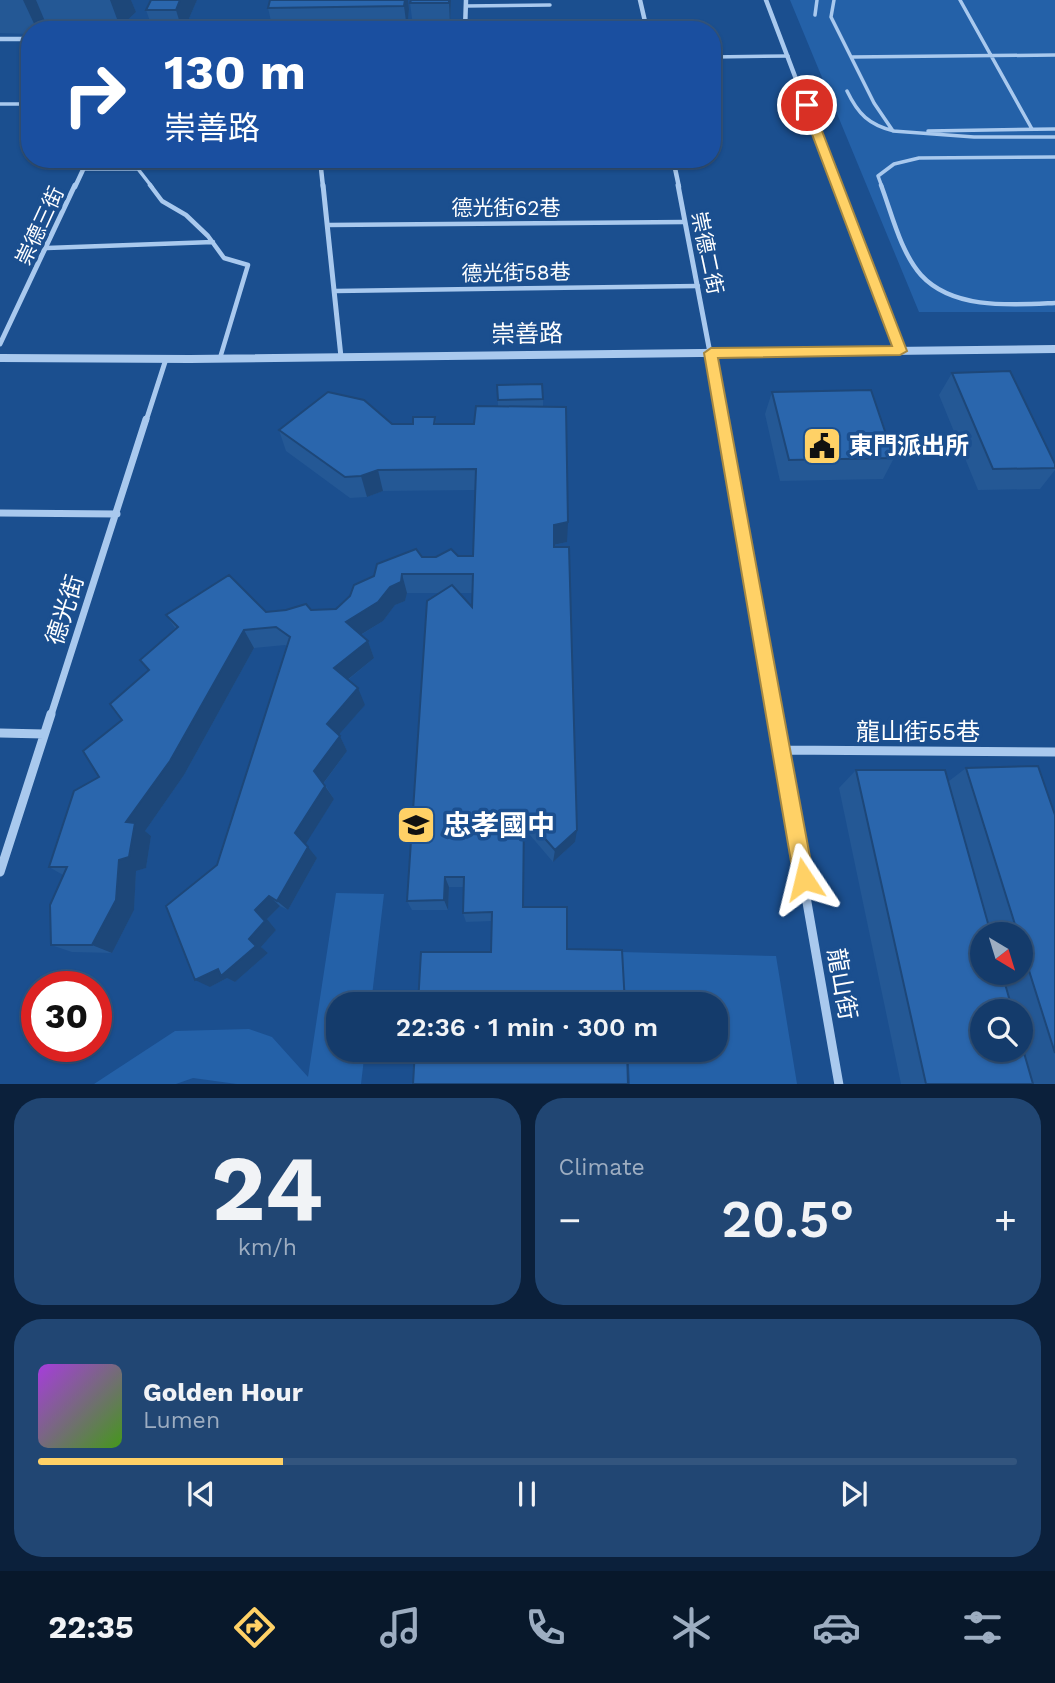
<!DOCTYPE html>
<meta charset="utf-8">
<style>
:root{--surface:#143b6b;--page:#214673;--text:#f1f3f6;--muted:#9dadc1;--line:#33557e;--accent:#ffd166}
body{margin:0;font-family:"Work Sans","Noto Sans TC",sans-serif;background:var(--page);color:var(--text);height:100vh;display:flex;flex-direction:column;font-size:26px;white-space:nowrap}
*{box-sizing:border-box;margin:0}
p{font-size:23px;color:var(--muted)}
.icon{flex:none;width:38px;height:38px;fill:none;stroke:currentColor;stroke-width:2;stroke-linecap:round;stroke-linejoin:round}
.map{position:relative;height:1084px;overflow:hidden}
.details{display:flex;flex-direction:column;gap:14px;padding:14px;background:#0b203b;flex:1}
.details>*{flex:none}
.guide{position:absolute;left:21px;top:21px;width:700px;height:147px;border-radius:28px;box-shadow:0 2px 5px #0004,0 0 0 2px var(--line);background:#1a4fa0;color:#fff;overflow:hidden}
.needle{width:46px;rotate:142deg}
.buttons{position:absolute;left:970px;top:922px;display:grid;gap:14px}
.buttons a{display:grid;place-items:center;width:63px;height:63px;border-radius:50%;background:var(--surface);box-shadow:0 2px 5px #0004,0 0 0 2px var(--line);font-size:35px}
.speed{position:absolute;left:21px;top:971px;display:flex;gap:14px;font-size:35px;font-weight:700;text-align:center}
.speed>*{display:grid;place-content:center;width:91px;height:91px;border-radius:50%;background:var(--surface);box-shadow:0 2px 5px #0004,0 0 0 2px var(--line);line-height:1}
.speed .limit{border:10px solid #d22;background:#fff;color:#111}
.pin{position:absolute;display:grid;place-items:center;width:60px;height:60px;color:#fff;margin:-30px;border:4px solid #fff;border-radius:50%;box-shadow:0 2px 7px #0007}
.me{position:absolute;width:77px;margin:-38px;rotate:350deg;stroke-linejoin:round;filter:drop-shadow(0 0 5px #0008)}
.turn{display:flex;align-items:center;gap:24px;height:147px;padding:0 28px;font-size:32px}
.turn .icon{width:91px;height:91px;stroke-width:2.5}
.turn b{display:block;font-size:49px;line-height:60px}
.big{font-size:52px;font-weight:600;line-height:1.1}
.details .widget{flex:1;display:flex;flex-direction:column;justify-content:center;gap:10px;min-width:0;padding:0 24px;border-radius:28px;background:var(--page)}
.details .dial{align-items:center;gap:0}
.dial b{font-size:91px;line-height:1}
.song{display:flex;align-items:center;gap:21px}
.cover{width:84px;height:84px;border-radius:10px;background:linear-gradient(135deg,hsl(280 70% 55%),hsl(100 70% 35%))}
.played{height:7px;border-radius:4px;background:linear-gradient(90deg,var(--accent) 25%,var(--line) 25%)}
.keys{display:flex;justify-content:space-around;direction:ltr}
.heat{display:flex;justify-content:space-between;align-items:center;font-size:38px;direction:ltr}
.details .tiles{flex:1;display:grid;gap:14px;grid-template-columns:1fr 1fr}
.widget:last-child{grid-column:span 2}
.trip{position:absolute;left:326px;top:992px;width:402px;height:70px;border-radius:28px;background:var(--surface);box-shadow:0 2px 5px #0004,0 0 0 2px var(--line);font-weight:600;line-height:70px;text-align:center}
.dock{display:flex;height:112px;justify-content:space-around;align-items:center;background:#08182b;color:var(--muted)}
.dock .icon{width:49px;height:49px}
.dock .selected{color:var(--accent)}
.dock b{font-size:32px;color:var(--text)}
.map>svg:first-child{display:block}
.green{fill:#2461a8}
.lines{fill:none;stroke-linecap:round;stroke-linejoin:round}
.service-far1{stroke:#a9c9ee;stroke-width:3.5}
.service{stroke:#a9c9ee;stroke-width:4.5}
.minor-far3{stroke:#a9c9ee;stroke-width:4.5}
.minor-far2{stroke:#a9c9ee;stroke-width:5}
.minor-far1{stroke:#a9c9ee;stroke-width:7}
.minor{stroke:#a9c9ee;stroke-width:9}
.tertiary{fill:#a9c9ee;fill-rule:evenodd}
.wall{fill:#245895;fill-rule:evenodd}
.shaded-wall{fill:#1d4779}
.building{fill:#2a66ad;stroke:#1d4779;stroke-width:2}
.route{fill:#ffd166;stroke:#a68842;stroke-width:2}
.labels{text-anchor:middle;stroke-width:7;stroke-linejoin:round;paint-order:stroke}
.far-street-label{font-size:21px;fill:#fff;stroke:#1b4f8f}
.street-label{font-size:24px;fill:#fff;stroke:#1b4f8f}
.poi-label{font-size:24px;font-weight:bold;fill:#fff;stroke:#1b4f8f;text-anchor:start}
.near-poi-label{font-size:28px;font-weight:bold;fill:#fff;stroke:#1b4f8f;text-anchor:start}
</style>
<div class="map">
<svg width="1055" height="1085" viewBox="0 0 1055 1085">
<rect width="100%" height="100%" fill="#1b4f8f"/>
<path class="green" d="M790 0H1055V312H919Z
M336 893 384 894 371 1004H338V1050H365L361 1084 244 1085 193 1078 176 1084H94L175 1031 249 1029 272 1037 308 1077Z
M621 952 776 956 797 1084H630L628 1050H716V1004H625Z"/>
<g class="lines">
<path class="service-far1" d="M834 0 831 17 874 103 893 131 974 137H1055
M960 0 1032 129
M466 6 550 5
M815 15 817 0
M712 57 788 56
M852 57 1055 55
M847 91C858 114 869 125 894 131
M0 104H30
M928 131 1055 129
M84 169H138L180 159
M138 169 152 187
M882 187 878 176 894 164 919 158 1055 157"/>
<path class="service" d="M150 185 162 201 186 215 208 236 224 258 248 265 220 358
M881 185C892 214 900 251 921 275 953 310 1012 305 1055 303
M328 225 684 222
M47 248 213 242
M335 291 698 286"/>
<path class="minor-far3" d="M640 0 647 30
M766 0 837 187
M465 30 466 0
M0 39H30
M320 159 323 187
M673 159 679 187
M75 187 88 159"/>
<path class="minor-far2" d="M323 185 341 357
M678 185 723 421
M837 185 900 351
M0 344 75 185
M146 421 166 359"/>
<path class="minor-far1" d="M723 419 774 715
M0 513 117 514
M51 715 146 419"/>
<path class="minor" d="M774 714 839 1085
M0 733 44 734
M781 750 1055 752
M0 872 51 714"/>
<path class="tertiary" d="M1055 345V353L190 363 0 362V354L190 355Z"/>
</g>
<path class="wall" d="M0 0H131L136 12 120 27 47 26 43 30H30V34L0 33Z
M151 0H197L184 30H153L146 10Z
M270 0H408L409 9 407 29 273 30 268 8Z
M451 0 450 25 413 26 410 3Z
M952 373 1055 464V470L1040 489 978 490 939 395Z
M497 385 543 399V407L567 542 554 545 575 842 553 862 524 828 491 952 492 921 466 922 463 913 464 887H449L448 910H412L407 901 440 593H407L405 601 395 605 383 621 361 635 368 641 374 658 348 680 365 705 339 734 347 751 324 783 334 799 305 844 317 858 288 910 280 906 267 919 276 930 261 947 268 953 235 982 227 978 210 987 217 865 287 646 285 645 254 648 184 775 145 831 151 836 146 868 136 871 134 910 112 953 72 952 51 945 63 875 49 867 99 777 122 720 149 670 140 660 175 628 166 615 336 609 422 557 473 556 476 490 383 491 367 497 350 498 286 451 279 430 392 424H413L435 417 436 424H474L498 406ZM459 593H472V607Z
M772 392 894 458 883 479 780 481 765 414Z
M966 768 1055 815V1084H901L839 788 856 770 949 781ZM982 934H1020V973H982ZM982 1012H1020V1050Z"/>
<path class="shaded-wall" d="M23 0H36L47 26 43 30H37Z
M110 0H131L136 12 120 27Z
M180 0H197L184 30H182L176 10Z
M405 0H408L409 9 407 29 404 6Z
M449 0H451L450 25 449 3Z
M378 470 383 491 367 497 361 476Z
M568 522 567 542 553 545 554 525Z
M402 574 407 593 405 601 395 605 383 621 352 640 346 622 390 587Z
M244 630 254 648 184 775 145 831 151 836 146 868 136 871 134 910 112 953 92 945 119 860 126 822Z
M368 641 374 658 341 685 334 668Z
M358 688 365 705 335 739 327 724Z
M340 736 347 751 322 785 314 771Z
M325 786 334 799 305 845 295 833Z
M577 830 575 842 553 862 555 850Z
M308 847 317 858 288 910 277 901Z
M445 877 449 887 448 910 444 900Z
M269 896 280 906 267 919 276 930 261 947 268 953 235 982 227 978 210 987 195 980 255 910Z"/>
<path class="building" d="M151 0H180L176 10H146Z
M270 0H405L404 6 268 8Z
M411 0H449V3H410Z
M1010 371 1055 464V468L993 469 952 373Z
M542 384 543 399 498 400 497 385Z
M871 390 894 458 789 460 772 392Z
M328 392 364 400 392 424H413V417H435L434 424H474L476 406 566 407 568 522 554 525V547H569L577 830 555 850 524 815 523 907H567V949L622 950 625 1004H418L421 952H491L492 912 463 913 464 877H445L444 900 407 901 427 601 452 585 472 607 473 574H402L401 582 390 587 378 602 346 622 368 641 334 668 358 688 327 724 340 736 314 771 325 786 295 833 308 847 277 901 269 896 255 910 265 921 249 939 256 946 221 976 218 969 195 980 166 906 217 865 290 637 276 627 244 630 170 761 126 822 135 823 129 857 119 860 116 900 92 945H51L50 905 67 867H49L74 791 99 777 83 751 122 720 110 704 149 670 140 660 178 627 166 615 229 575 266 612 286 610 306 604 311 610 336 609 350 596 354 585 374 576 377 564 416 549 422 557H436L451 549 458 556H473L476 469 378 470 361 476 345 477 279 430Z
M1038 766 1055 815V1053L1020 942V934H1018L966 768Z
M856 770H945L991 934H982V973H1002L1013 1012H982V1050H1020V1039L1033 1084H926Z
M415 1050H627L628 1084H413Z"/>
<path class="route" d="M803 103 812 105 907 351 900 355 718 358 814 879 811 886 804 889 797 886 794 879 704 353 711 348 892 346 801 105Z"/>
<defs>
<g id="civic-square" transform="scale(2.0125)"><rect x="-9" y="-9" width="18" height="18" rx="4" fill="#ffd166" stroke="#1b4f8f"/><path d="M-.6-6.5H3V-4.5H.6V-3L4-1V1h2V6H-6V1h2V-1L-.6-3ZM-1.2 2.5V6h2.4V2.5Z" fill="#111"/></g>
<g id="school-square" transform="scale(2.0125)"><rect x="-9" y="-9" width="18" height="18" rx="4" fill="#ffd166" stroke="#1b4f8f"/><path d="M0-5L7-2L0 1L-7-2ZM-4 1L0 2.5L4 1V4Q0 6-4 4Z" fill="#111"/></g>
</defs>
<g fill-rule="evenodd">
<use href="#civic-square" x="822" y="446"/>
<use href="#school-square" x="416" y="825"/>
</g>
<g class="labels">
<g class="far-street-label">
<text x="506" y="215">德光街62巷</text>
<text transform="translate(40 226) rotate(-65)" y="7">崇德三街</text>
<text transform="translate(707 253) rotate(78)" y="7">崇德二街</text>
<text transform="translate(516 273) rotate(-1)" y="7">德光街58巷</text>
</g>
<g class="street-label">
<text transform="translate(527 334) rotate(-1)" y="8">崇善路</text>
<text transform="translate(65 610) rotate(-72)" y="8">德光街</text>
<text x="918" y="740">龍山街55巷</text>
<text transform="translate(842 984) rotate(80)" y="8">龍山街</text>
</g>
<g class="poi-label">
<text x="849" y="454">東門派出所</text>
</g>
<g class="near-poi-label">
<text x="443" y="835">忠孝國中</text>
</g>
</g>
</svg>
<div class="buttons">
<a><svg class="needle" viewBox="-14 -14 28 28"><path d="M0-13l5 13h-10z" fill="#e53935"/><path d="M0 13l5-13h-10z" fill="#9dadc1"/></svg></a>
<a><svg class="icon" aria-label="search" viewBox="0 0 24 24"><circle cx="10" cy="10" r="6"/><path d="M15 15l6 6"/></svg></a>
</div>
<div class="speed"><div class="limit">30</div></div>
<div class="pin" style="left:807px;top:105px;background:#d93025"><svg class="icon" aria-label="arrive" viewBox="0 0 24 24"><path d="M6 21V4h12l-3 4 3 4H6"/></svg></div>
<svg class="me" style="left:804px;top:879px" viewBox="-20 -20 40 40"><path d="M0-17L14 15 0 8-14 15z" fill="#ffd166" stroke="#fff" stroke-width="4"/></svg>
<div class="trip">22:36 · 1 min · 300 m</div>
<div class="guide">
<div class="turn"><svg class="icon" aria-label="right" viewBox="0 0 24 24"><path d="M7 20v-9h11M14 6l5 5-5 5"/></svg><div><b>130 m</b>崇善路</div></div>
</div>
</div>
<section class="details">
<div class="tiles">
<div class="widget dial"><b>24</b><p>km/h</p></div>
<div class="widget"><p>Climate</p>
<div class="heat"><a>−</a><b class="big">20.5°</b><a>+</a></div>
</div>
<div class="widget">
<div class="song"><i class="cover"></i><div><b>Golden Hour</b><p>Lumen</p></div></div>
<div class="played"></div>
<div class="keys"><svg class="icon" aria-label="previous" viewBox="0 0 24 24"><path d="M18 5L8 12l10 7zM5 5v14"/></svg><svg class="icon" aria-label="pause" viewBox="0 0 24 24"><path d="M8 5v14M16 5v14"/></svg><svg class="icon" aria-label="next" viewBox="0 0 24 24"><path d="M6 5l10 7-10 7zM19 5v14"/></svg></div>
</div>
</div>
</section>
<nav class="dock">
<b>22:35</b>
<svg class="icon selected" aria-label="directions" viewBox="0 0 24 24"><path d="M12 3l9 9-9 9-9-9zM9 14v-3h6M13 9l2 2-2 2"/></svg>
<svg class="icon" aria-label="music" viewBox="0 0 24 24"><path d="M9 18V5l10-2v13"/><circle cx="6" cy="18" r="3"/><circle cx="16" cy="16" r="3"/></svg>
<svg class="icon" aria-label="phone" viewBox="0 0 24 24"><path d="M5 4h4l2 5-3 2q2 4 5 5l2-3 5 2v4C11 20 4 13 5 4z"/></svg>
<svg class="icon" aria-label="climate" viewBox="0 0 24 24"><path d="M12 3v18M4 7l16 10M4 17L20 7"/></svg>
<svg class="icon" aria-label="car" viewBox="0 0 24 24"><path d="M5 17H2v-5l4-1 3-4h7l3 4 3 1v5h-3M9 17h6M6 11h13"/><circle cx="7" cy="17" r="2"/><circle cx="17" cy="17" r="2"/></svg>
<svg class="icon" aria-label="filters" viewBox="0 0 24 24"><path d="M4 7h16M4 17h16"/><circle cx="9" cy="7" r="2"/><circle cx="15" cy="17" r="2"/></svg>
</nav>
